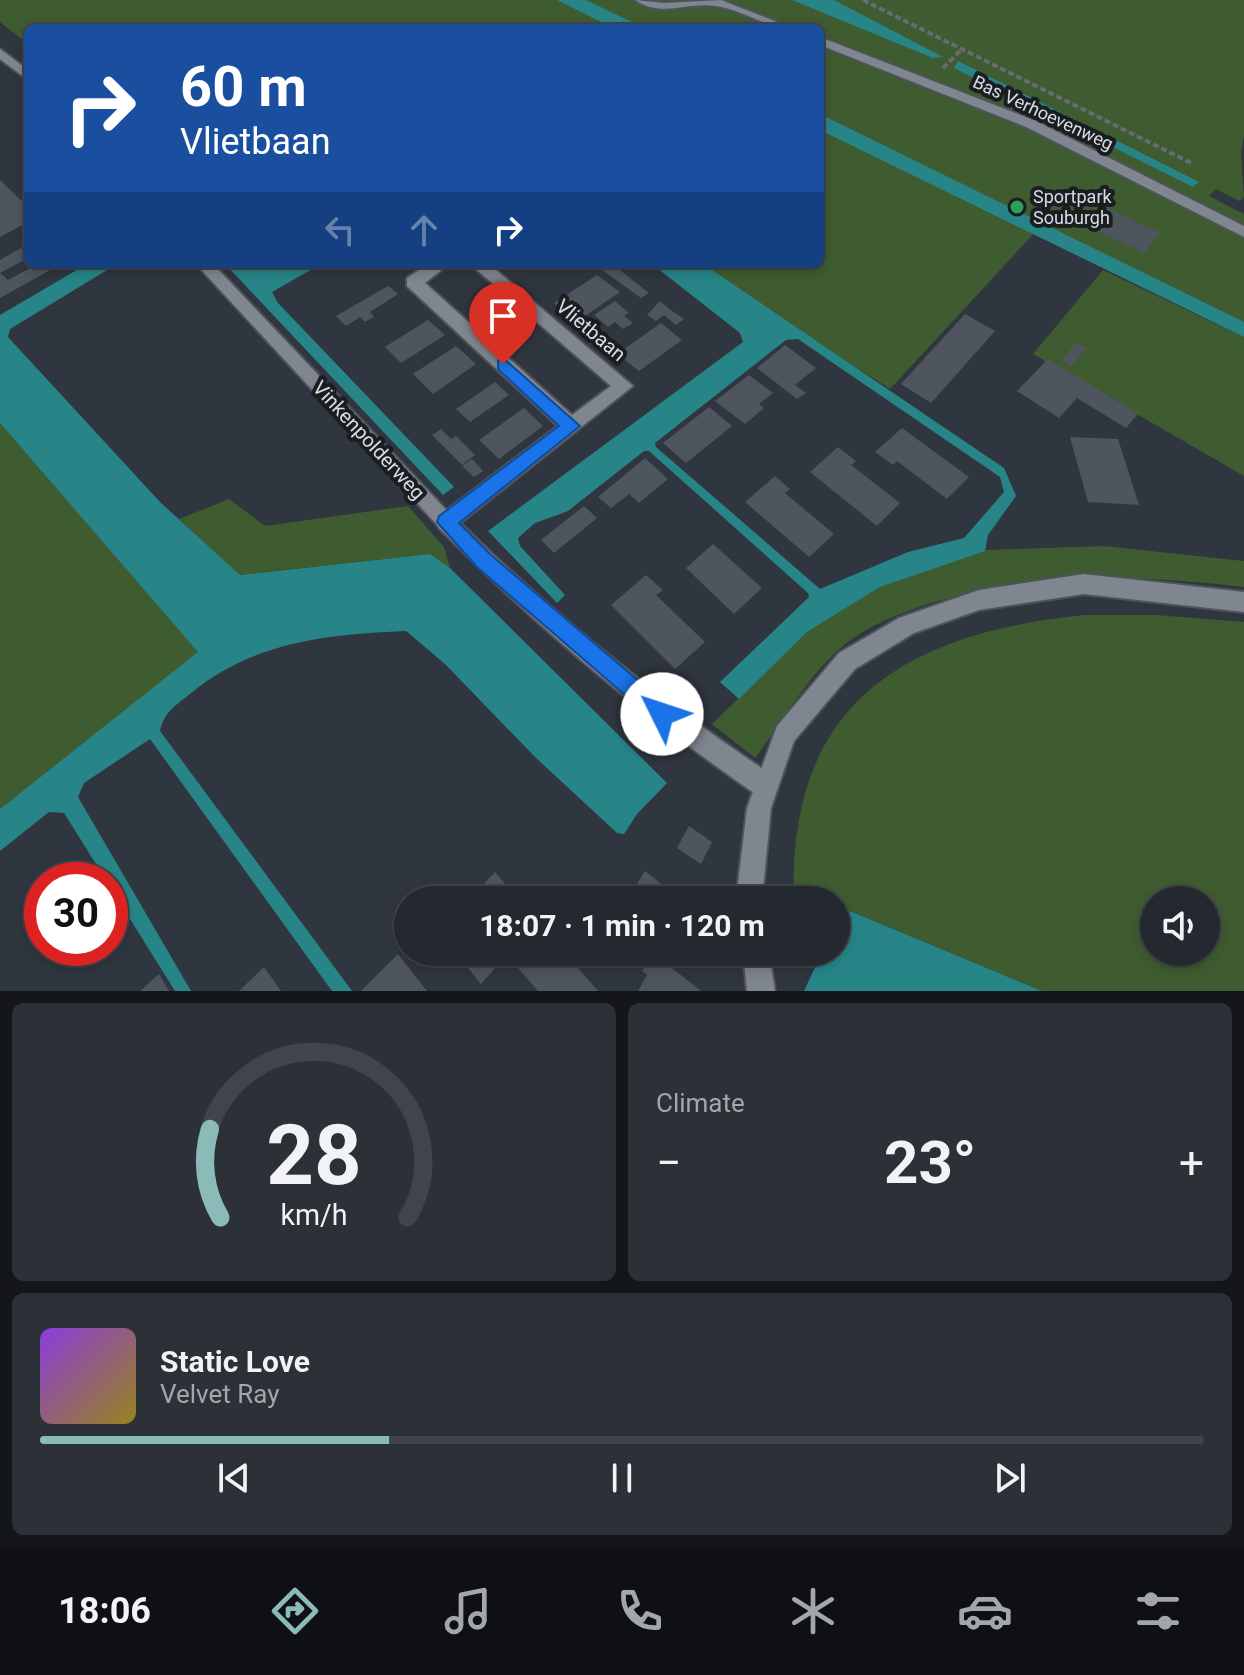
<!DOCTYPE html>
<meta charset="utf-8">
<style>
:root{--surface:#24282f;--page:#2c3037;--text:#f1f3f6;--muted:#a3a6aa;--line:#41444b;--accent:#8bbbb9}
body{margin:0;font-family:Roboto,sans-serif;background:var(--page);color:var(--text);height:100vh;display:flex;flex-direction:column;font-size:30px;white-space:nowrap}
*{box-sizing:border-box;margin:0}
p{font-size:26px;color:var(--muted)}
.icon{flex:none;width:44px;height:44px;fill:none;stroke:currentColor;stroke-width:2;stroke-linecap:round;stroke-linejoin:round}
.map{position:relative;height:991px;overflow:hidden}
.panel{display:flex;flex-direction:column;gap:12px;padding:12px;background:#14161a;flex:1}
.panel>*{flex:none}
.guide{position:absolute;left:24px;top:24px;width:800px;height:244px;border-radius:12px;box-shadow:0 4px 12px #0003,0 0 0 2px var(--line);background:#1a4fa0;color:#fff;overflow:hidden}
.tools{position:absolute;left:1140px;top:886px;display:grid;gap:16px}
.tools a{display:grid;place-items:center;width:80px;height:80px;border-radius:50%;background:var(--surface);box-shadow:0 4px 12px #0003,0 0 0 2px var(--line);font-size:40px}
.speed{position:absolute;left:24px;top:862px;display:flex;gap:16px;font-size:40px;font-weight:700;text-align:center}
.speed>*{display:grid;place-content:center;width:104px;height:104px;border-radius:50%;background:var(--surface);box-shadow:0 4px 12px #0003,0 0 0 2px var(--line);line-height:1}
.speed .limit{border:12px solid #d22;background:#fff;color:#111}
.pin{position:absolute;display:grid;place-items:center;width:68px;height:68px;color:#fff;margin:-82px -34px;border-radius:50% 50% 50% 0;rotate:-45deg;box-shadow:0 0 8px #0007}
.pin .icon{rotate:45deg}
.me{position:absolute;width:88px;margin:-44px;rotate:311deg;stroke-linejoin:round;filter:drop-shadow(0 0 6px #0008)}
.turn{display:flex;align-items:center;gap:28px;height:168px;padding:0 24px;font-size:36px}
.turn .icon{width:104px;height:104px;stroke-width:2.5}
.turn b{display:block;font-size:56px;line-height:68px}
.lanes{display:flex;align-items:center;height:76px;padding:0 24px;background:#0003;justify-content:center;gap:40px;direction:ltr}
.lanes .off{opacity:.35}
.big{font-size:60px;font-weight:700;line-height:1.1}
.panel .widget{flex:1;display:flex;flex-direction:column;justify-content:center;gap:12px;min-width:0;padding:0 28px;border-radius:12px;background:var(--page)}
.panel .dial{align-items:center;gap:0}
.dial svg{height:208px;overflow:visible;fill:none;stroke:var(--line);stroke-width:7;stroke-linecap:round;text-anchor:middle}
.dial text{fill:var(--text);stroke:none}
.song{display:flex;align-items:center;gap:24px}
.cover{width:96px;height:96px;border-radius:12px;background:linear-gradient(135deg,hsl(270 70% 55%),hsl(50 70% 35%))}
.played{height:8px;border-radius:4px;background:linear-gradient(90deg,var(--accent) 30%,var(--line) 30%)}
.keys{display:flex;justify-content:space-around;direction:ltr}
.heat{display:flex;justify-content:space-between;align-items:center;font-size:44px;direction:ltr}
.panel .tiles{flex:1;display:grid;gap:12px;grid-template-columns:1fr 1fr}
.widget:last-child{grid-column:span 2}
.trip{position:absolute;left:394px;top:886px;width:456px;height:80px;border-radius:40px;background:var(--surface);box-shadow:0 4px 12px #0003,0 0 0 2px var(--line);font-weight:700;line-height:80px;text-align:center}
.dock{display:flex;height:128px;justify-content:space-around;align-items:center;background:#0e1013;color:var(--muted)}
.dock .icon{width:56px;height:56px}
.dock .active{color:var(--accent)}
.dock b{font-size:36px;color:var(--text)}
.map>svg:first-child{display:block}
.green{fill:#3e5c30;fill-rule:evenodd}
.water{fill:#278588;fill-rule:evenodd}
.building{fill:#4f555e}
.lines{fill:none;stroke-linecap:round;stroke-linejoin:round}
.service-casing{stroke:#4e535a;stroke-width:4}
.minor-casing{stroke:#4e535a;stroke-width:4}
.tertiary-casing{stroke:#4e535a;stroke-width:4}
.path{stroke:#656b73;stroke-width:4;stroke-dasharray:6 3;stroke-linecap:butt}
.service{fill:#7f868f;fill-rule:evenodd}
.minor{fill:#7f868f;fill-rule:evenodd}
.tertiary{fill:#7f868f;fill-rule:evenodd}
.route{fill:#1a73e8;stroke:#114b97;stroke-width:2}
.leisure-dot{fill:#2e9e5b;stroke:#1b1e21;stroke-width:3}
.labels{text-anchor:middle;stroke-width:8;stroke-linejoin:round;paint-order:stroke}
.far-street-label{font-size:18px;fill:#d9dde2;stroke:#1b1e21}
.far-poi-label{font-size:18px;fill:#d9dde2;stroke:#1b1e21;text-anchor:start}
.street-label{font-size:20px;fill:#d9dde2;stroke:#1b1e21}
</style>
<div class="map">
<svg width="1244" height="991" viewBox="0 0 1244 991">
<rect width="100%" height="100%" fill="#30363f"/>
<path class="green" d="M0 0H1244V136L1241 152 1244 197 1239 201 1216 189 1209 196 1244 214V330L1039 228 890 389 694 264H820V28H28V44L0 22Z
M1103 270 1244 337V476L1033 354Z
M0 423 199 652 0 809Z
M229 499 265 526 408 506 444 547 450 568 430 554 239 575 179 519Z
M1104 546 1244 561V587C1136 575 1040 570 935 602 899 613 860 628 833 655 803 684 780 725 755 758L712 724 807 632 880 587 985 550Z
M1085 615H1156L1244 622V991H1042L844 908 836 923V900H794C787 703 905 633 1085 615ZM1154 900H1206V952H1154Z"/>
<path class="water" d="M557 0H586L644 28H613Z
M792 0H834L943 57 933 58Z
M958 61 1199 182 1193 187 954 68Z
M820 114 1244 322V337L820 130Z
M87 264H117L10 329 8 337 160 502 240 575 430 554 450 568 667 783 637 814 624 834 617 833 535 757 445 664 406 631C328 634 252 642 190 694 176 705 164 712 160 731L352 991H332L150 739 84 783 78 797 191 991H175L110 887V880H106L64 813 49 812 0 851V809L198 652 0 423V315Z
M225 264H241L247 269 267 264H321L272 292 278 303 454 487 443 495Z
M652 264H703L1004 468 1016 496 988 535 985 551 880 587 807 632 739 699 720 682 809 597 808 593 649 451H644L568 511 535 523 518 538 520 546 565 595 557 603 488 531 743 342 740 333ZM798 339 1000 477 1004 492 964 538 908 552 820 589 656 447 655 443 786 340Z
M843 908 1042 991H804L822 952H836V923Z"/>
<path class="building" d="M0 180 28 207V222L0 237Z
M1101 205 1160 233 1144 253 1085 225Z
M28 244V258L0 273 8 280 38 264H61L0 298V260Z
M594 264H612L649 293 641 298Z
M597 275 620 292 576 322 554 303Z
M388 286 398 294 370 312 374 317 365 322 360 317 346 326 336 316Z
M615 301 629 313 624 316 633 323 623 329 615 322 608 327 594 315Z
M660 301 672 311 684 319 676 325 664 315 656 321 647 315Z
M965 314 995 331 931 403 901 384Z
M428 320 445 335 401 363 385 347Z
M661 323 682 340 639 371 617 354Z
M1076 343 1086 348 1072 366 1061 360Z
M785 345 816 368 795 385 806 393 797 399 757 368Z
M456 346 476 364 433 394 413 374Z
M1048 359 1138 414 1126 428 1077 398 1059 418 1017 391Z
M749 375 773 393 759 404 764 408 745 424 715 401Z
M495 382 509 395 470 422 456 409Z
M709 407 732 426 686 463 663 443Z
M524 408 543 426 499 459 479 440Z
M902 428 969 477 947 499 897 461 893 465 875 452Z
M441 429 451 439 456 436 475 455 462 465 432 435Z
M1070 437 1118 439 1139 505 1088 502Z
M838 447 856 461 851 465 900 503 877 526 810 472Z
M645 458 668 479 639 503 629 494 611 508 598 497Z
M472 459 483 471 474 477 462 466Z
M775 476 790 489 785 493 834 534 809 557 745 502Z
M584 506 597 518 554 553 541 540Z
M713 544 762 588 734 614 686 568Z
M646 575 663 590 656 595 705 642 675 669 611 605Z
M647 719 663 736 651 748 635 730Z
M689 826 712 842 701 864 677 848Z
M645 871 660 883 683 900H627Z
M495 872 507 886 493 900H473L471 898Z
M455 952H485L497 966 481 984Z
M504 952H564L598 991H538Z
M653 953 701 991H638L647 975 642 971Z
M398 954 427 991H361Z
M264 967 281 991H239Z
M159 974 169 991H140Z"/>
<g class="lines">
<g class="service-casing">
<path id="service" d="M635 0 664 3 721 0 793 28C764 28 742 9 715 6 687 2 661 18 635 0Z
M820 37 1036 121 1244 226V237L1026 127 820 45Z
M0 49 28 70V80L0 59Z
M196 264H213L452 516 455 522 452 528 446 530 440 528Z"/>
</g>
<g class="minor-casing">
<path id="minor" d="M428 264H449L425 283 572 415 611 386 470 264H489L633 386 460 523C557 618 662 702 775 777L778 786 775 795 766 798 757 795C642 716 537 627 439 528L436 522 439 516 558 426 407 286V278Z"/>
</g>
<g class="tertiary-casing">
<path id="tertiary" d="M1084 574 1244 592V612L1084 594 979 610 914 633 855 669 794 741 771 808 762 900H736L747 808 777 726 839 653 899 618 979 590Z
M743 952H769L775 991H747Z"/>
</g>
<path class="path" d="M863 0 1193 164
M943 68 962 49"/>
<use href="#service" class="service"/>
<use href="#minor" class="minor"/>
<use href="#tertiary" class="tertiary"/>
</g>
<path class="route" d="M503 358 580 426 459 523 491 555 669 707 673 714 669 721 662 724 655 721 477 567 437 522 439 516 559 426 498 369V360Z"/>
<circle class="leisure-dot" cx="1017" cy="207" r="8"/>
<g class="labels">
<g class="far-street-label">
<text transform="translate(1043 113) rotate(25)" y="6">Bas Verhoevenweg</text>
</g>
<g class="far-poi-label">
<text x="1033" y="203">Sportpark<tspan x="1033" dy="21">Souburgh</tspan></text>
</g>
<g class="street-label">
<text transform="translate(591 330) rotate(40)" y="7">Vlietbaan</text>
<text transform="translate(369 440) rotate(47)" y="7">Vinkenpolderweg</text>
</g>
</g>
</svg>
<div class="tools">
<a><svg class="icon" aria-label="sound" viewBox="0 0 24 24"><path d="M4 9h4l5-4v14l-5-4H4zM17 9q2 3 0 6"/></svg></a>
</div>
<div class="speed"><div class="limit">30</div></div>
<div class="pin" style="left:503px;top:364px;background:#d93025"><svg class="icon" aria-label="arrive" viewBox="0 0 24 24"><path d="M6 21V4h12l-3 4 3 4H6"/></svg></div>
<svg class="me" style="left:662px;top:714px" viewBox="-20 -20 40 40"><circle r="19" fill="#fff"/><path d="M0-13L10 11 0 6-10 11z" fill="#1a73e8"/></svg>
<div class="trip">18:07 · 1 min · 120 m</div>
<div class="guide">
<div class="turn"><svg class="icon" aria-label="right" viewBox="0 0 24 24"><path d="M7 20v-9h11M14 6l5 5-5 5"/></svg><div><b>60 m</b>Vlietbaan</div></div>
<div class="lanes"><svg class="icon off" aria-label="left" viewBox="0 0 24 24"><path d="M17 20v-9H6M10 6l-5 5 5 5"/></svg><svg class="icon off" aria-label="ahead" viewBox="0 0 24 24"><path d="M12 20V5M6 11l6-6 6 6"/></svg><svg class="icon" aria-label="right" viewBox="0 0 24 24"><path d="M7 20v-9h11M14 6l5 5-5 5"/></svg></div>
</div>
</div>
<section class="panel">
<div class="tiles">
<div class="widget dial"><svg viewBox="0 0 100 80">
<path d="M14 69A42 42 0 1 1 86 69"/>
<path d="M14 69A42 42 0 0 1 10 35" stroke="#8bbbb9"/>
<text x="50" y="56" font-size="32" font-weight="700">28</text>
<text x="50" y="72" font-size="11">km/h</text>
</svg></div>
<div class="widget"><p>Climate</p>
<div class="heat"><a>−</a><b class="big">23°</b><a>+</a></div>
</div>
<div class="widget">
<div class="song"><i class="cover"></i><div><b>Static Love</b><p>Velvet Ray</p></div></div>
<div class="played"></div>
<div class="keys"><svg class="icon" aria-label="previous" viewBox="0 0 24 24"><path d="M18 5L8 12l10 7zM5 5v14"/></svg><svg class="icon" aria-label="pause" viewBox="0 0 24 24"><path d="M8 5v14M16 5v14"/></svg><svg class="icon" aria-label="next" viewBox="0 0 24 24"><path d="M6 5l10 7-10 7zM19 5v14"/></svg></div>
</div>
</div>
</section>
<nav class="dock">
<b>18:06</b>
<svg class="icon active" aria-label="directions" viewBox="0 0 24 24"><path d="M12 3l9 9-9 9-9-9zM9 14v-3h6M13 9l2 2-2 2"/></svg>
<svg class="icon" aria-label="music" viewBox="0 0 24 24"><path d="M9 18V5l10-2v13"/><circle cx="6" cy="18" r="3"/><circle cx="16" cy="16" r="3"/></svg>
<svg class="icon" aria-label="phone" viewBox="0 0 24 24"><path d="M5 4h4l2 5-3 2q2 4 5 5l2-3 5 2v4C11 20 4 13 5 4z"/></svg>
<svg class="icon" aria-label="climate" viewBox="0 0 24 24"><path d="M12 3v18M4 7l16 10M4 17L20 7"/></svg>
<svg class="icon" aria-label="car" viewBox="0 0 24 24"><path d="M5 17H2v-5l4-1 3-4h7l3 4 3 1v5h-3M9 17h6M6 11h13"/><circle cx="7" cy="17" r="2"/><circle cx="17" cy="17" r="2"/></svg>
<svg class="icon" aria-label="filters" viewBox="0 0 24 24"><path d="M4 7h16M4 17h16"/><circle cx="9" cy="7" r="2"/><circle cx="15" cy="17" r="2"/></svg>
</nav>
